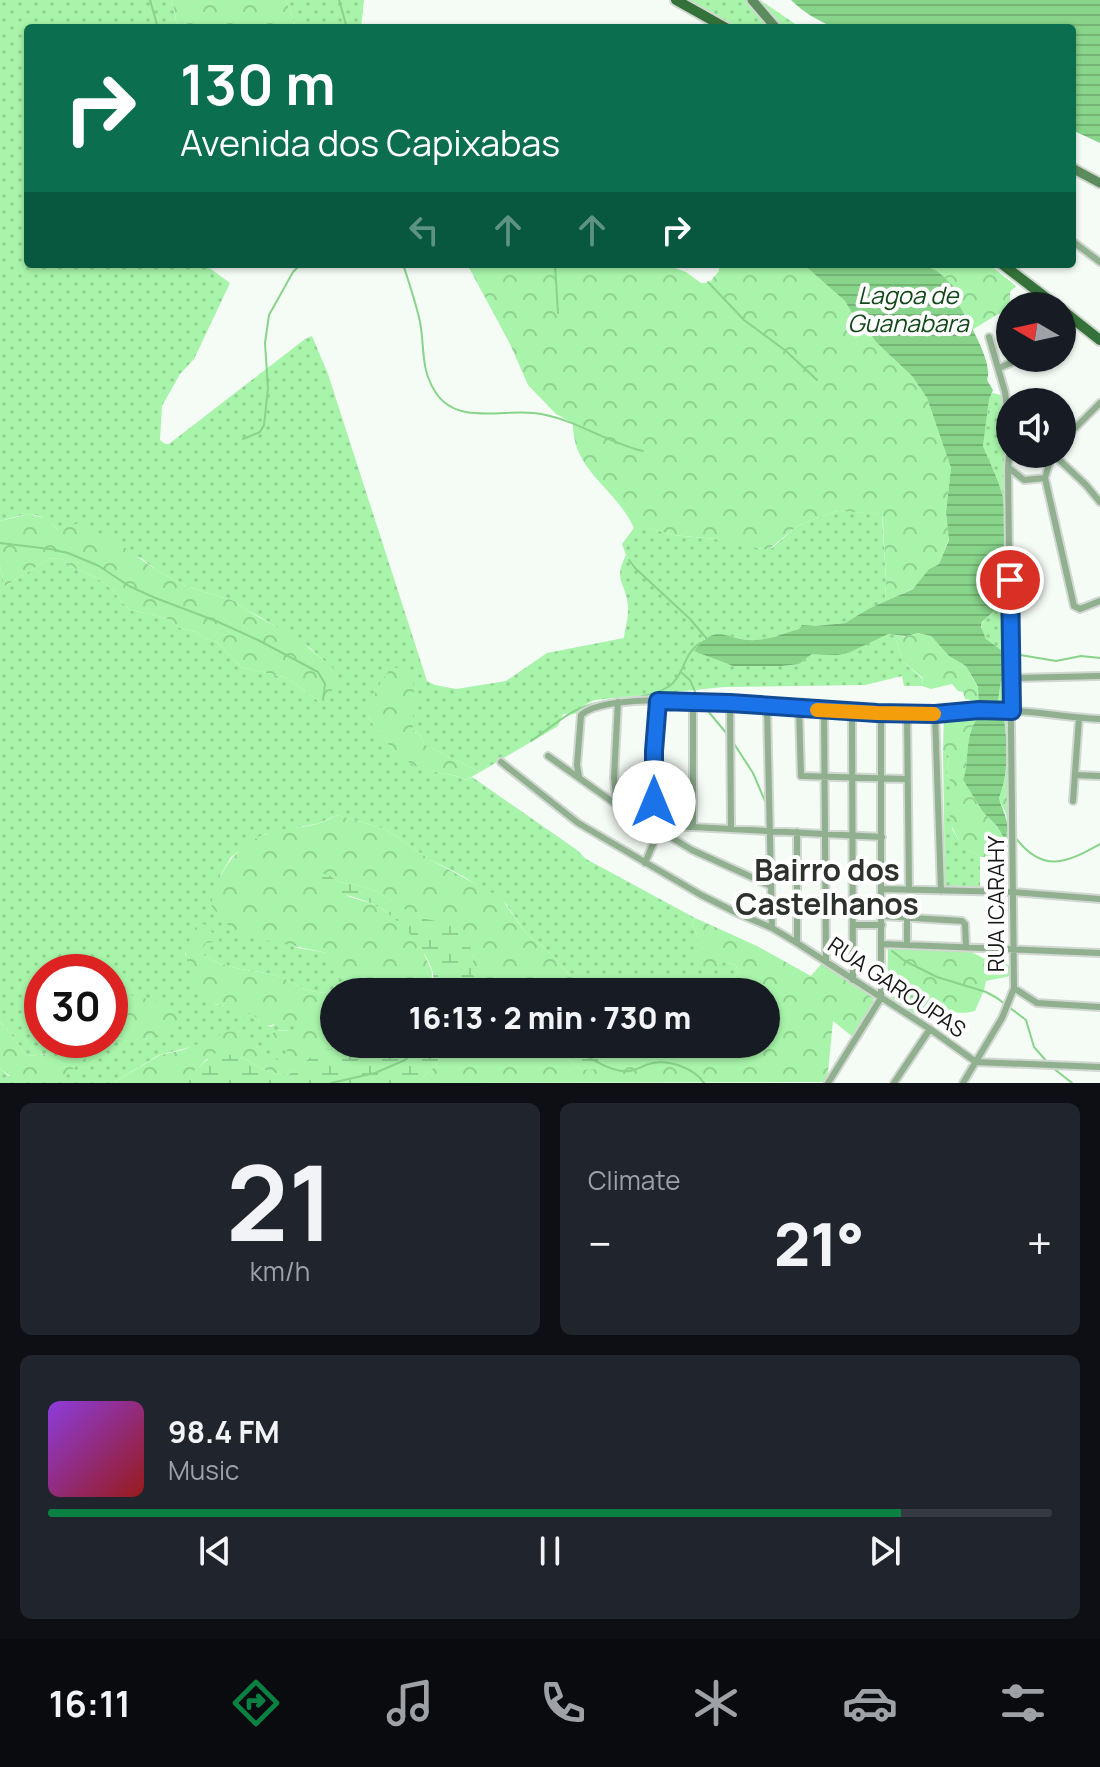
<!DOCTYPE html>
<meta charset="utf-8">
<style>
:root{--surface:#171b24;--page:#20242c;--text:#f1f3f6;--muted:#9ea1a6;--line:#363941;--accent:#0b8043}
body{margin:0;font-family:Manrope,sans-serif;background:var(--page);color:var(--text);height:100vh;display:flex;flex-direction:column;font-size:30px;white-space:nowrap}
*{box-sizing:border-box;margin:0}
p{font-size:26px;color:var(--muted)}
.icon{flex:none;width:44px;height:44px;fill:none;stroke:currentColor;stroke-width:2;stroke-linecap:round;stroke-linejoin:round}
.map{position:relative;height:1083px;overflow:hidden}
.side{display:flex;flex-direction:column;gap:20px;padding:20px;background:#0d0f14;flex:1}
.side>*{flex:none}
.banner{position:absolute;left:24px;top:24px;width:1052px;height:244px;border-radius:8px;box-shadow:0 2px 6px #0004;background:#0b6e4f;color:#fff;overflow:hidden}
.needle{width:52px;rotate:279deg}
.buttons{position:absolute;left:996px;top:292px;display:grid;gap:16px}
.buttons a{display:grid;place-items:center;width:80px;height:80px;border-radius:50%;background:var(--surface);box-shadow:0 2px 6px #0004;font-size:40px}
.speed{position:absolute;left:24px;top:954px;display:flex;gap:16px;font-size:40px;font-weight:700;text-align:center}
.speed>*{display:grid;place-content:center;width:104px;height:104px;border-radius:50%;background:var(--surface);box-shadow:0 2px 6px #0004;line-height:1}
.speed .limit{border:12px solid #d22;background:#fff;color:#111}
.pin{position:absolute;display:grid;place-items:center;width:68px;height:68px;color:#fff;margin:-34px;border:4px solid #fff;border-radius:50%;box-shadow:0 2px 8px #0007}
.me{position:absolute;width:88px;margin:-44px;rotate:0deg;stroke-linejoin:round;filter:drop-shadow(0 0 6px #0008)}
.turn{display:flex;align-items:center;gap:28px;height:168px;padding:0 24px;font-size:36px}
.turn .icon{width:104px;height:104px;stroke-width:2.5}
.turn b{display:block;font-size:56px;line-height:68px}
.lanes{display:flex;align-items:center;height:76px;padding:0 24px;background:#0003;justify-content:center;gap:40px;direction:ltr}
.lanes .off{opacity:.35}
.big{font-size:60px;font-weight:800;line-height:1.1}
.side .widget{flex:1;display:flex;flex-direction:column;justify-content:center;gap:12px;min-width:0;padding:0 28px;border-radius:12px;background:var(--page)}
.side .dial{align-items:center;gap:0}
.dial b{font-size:104px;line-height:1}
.song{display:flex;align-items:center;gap:24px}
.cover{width:96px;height:96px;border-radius:12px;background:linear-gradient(135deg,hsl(270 70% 55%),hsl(0 70% 35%))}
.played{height:8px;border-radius:4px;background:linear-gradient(90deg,var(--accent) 85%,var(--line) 85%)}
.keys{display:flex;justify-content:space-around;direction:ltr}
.heat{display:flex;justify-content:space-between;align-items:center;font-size:44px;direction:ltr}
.side .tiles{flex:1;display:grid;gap:20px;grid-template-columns:1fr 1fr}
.widget:last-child{grid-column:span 2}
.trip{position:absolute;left:320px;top:978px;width:460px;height:80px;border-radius:40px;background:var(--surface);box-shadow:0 2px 6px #0004;font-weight:800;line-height:80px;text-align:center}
.menu{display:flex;height:128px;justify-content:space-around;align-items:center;background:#090b0e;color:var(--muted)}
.menu .icon{width:56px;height:56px}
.menu .active{color:var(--accent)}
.menu b{font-size:36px;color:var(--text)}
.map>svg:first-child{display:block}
.grass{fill:url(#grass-dots)}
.forest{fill:url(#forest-crowns)}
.wetland{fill:url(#wetland-marsh)}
.water{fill:url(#water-rules)}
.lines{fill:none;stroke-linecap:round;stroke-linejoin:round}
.stream{stroke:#87d48a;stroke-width:2}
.street-casing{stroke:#d1d8d1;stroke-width:10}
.secondary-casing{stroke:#d1d8d1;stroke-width:13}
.primary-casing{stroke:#d1d8d1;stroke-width:14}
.street{stroke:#90b090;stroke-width:6}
.secondary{stroke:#5c8c5e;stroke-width:9}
.primary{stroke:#347239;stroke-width:10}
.route-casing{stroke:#114b97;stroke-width:20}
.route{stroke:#1a73e8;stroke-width:14}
.slow{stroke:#f59e0b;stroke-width:14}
.labels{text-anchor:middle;stroke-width:8;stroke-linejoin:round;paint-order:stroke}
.street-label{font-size:22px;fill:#171917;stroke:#fff}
.water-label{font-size:24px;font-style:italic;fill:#124819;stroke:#fff}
.district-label{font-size:30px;font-weight:bold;fill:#2d322d;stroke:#fff}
</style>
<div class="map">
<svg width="1100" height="1083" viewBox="0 0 1100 1083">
<defs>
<pattern id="grass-dots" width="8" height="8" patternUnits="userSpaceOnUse" patternTransform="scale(2)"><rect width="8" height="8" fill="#a8f4aa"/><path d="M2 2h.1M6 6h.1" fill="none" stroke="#90d192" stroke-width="1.8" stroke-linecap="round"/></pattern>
<pattern id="forest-crowns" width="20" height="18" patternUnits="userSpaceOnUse" patternTransform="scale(2)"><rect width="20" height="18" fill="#a8f4aa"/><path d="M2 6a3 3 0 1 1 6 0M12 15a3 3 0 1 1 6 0" fill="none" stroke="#90d192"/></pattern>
<pattern id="wetland-marsh" width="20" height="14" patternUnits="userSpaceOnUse" patternTransform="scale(2)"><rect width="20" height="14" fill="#a8f4aa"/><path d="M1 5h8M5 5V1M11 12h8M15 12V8" fill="none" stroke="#90d192"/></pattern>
<pattern id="water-rules" width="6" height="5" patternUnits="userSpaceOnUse" patternTransform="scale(2)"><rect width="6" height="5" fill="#87d48a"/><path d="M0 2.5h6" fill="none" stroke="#74b576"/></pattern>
</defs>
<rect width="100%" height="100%" fill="#f5fcf5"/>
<path class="grass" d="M0 0H171L174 8 177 28H28V264H204L230 283 194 359 180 374 162 406 160 440 165 444H169L305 339 312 336 328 374 427 681 435 685 456 689 506 681 547 653 624 638C625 628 629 616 628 605 625 581 613 581 626 555L622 544 634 528H649L673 535 715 539 746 544 761 549 772 548 797 526 831 513 838 511 882 514 886 582 885 598 889 600 868 609 845 623 815 626H802L799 629C785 633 769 640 755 640 737 641 721 629 704 639L708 656 733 666H782L799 664 812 654 845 653 886 634 904 636 896 641 903 662 923 679 922 686H904L902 676 865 685 724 687 595 700 580 707 579 712C571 716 570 713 563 714L558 726 480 772 425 745 419 733 413 732 412 705 368 716C379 735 396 756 416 766 432 774 450 772 466 780L472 777 577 850 586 859 695 918 692 923 700 943 724 962 735 965 739 971 730 982 732 992H589L576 982 551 954 526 933 506 904 463 876 429 859 385 829 337 815 320 823 265 834 252 841 231 857 220 876 291 945 298 948 328 953 346 982 343 988C333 992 324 994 312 991 300 989 290 980 278 976 254 969 220 970 201 953L206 943 196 926 185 954 215 1004 230 1007 235 1013H253L258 1021 271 1027C280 1019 287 1021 297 1027L291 1031 278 1030 288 1050 289 1055 282 1064 251 1043 243 1034 159 1055 113 1083H0V1068L8 1076 95 1052 110 1041 127 1037 147 1039 125 994 110 997V972H42V1040H60L50 1054 27 1056 7 1029 0 1022V566L5 586 49 559 60 558 76 569 97 578 114 591 120 600 130 610 151 614 168 619 180 628 196 632 203 638 217 642 241 667 287 678 320 702 337 678 332 668 310 648 260 617 246 610 235 601 188 587 159 572 141 558 57 529C37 508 25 514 0 521Z
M286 0H364L361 28H296Z
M688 0H760L801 28H735Z
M992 393 1006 396 1010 417 1008 480V702H1001L998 700 1001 682 1006 673V656L1004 653C996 648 979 637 982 625 982 621 988 617 990 615 1003 602 1007 586 1001 569L1006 556 1007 533 1003 497 998 481 983 446 989 400Z
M943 751 949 756 947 770 950 782 952 829 965 850 975 853 980 857V887L945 886Z"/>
<path class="forest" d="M171 0H286L296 28H177L174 8Z
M467 264H663L686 272 701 283H709L719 271V267L717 264H803L845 301 852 313 857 316 876 342 912 376 927 398 951 468 946 512 949 539 939 564 929 569 916 587 889 600 885 598 886 582 883 522 882 515 878 514 838 511 831 513 797 526 768 550 715 539 673 535 649 528H634C616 488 572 471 573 423L556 414 528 385 510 344Z
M924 264H989L1016 286 1010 292V315L998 314 972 330 948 286 951 287 958 294C951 285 945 275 935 270 931 268 927 267 924 264Z
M29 514 47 519 57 529 80 523 121 545 159 572 188 587 235 601 246 610 298 639 333 668 337 678 327 702H320L287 678 241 667 217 642 203 638 196 632 180 628 168 619 151 614 130 610 120 600 114 591 97 578 76 569 60 558 49 559 5 586 0 566V521Z
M917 633 931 636 949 656 966 666 978 688V701L965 699 963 692 958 691 952 684 931 689 922 686 923 678 903 662 896 641C903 635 910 636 917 633Z
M392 667 405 669 412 674C416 695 412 711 413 732L419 733 425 745 480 772 466 780C451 772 432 774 417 767 396 757 379 735 368 716 371 698 380 681 392 667Z
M944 714H979V717C964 732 970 760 963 780L983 812 997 826 1004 838C1006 831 1008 821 1006 814 1005 809 1000 804 999 798 1009 773 1008 744 1004 716L1009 717 1007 793 1010 807V853L996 857H980L975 853 964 850 950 823V782L947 770 949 756 943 751Z
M337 815 385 829 429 859 500 897 526 933 551 954 576 982 589 992H511C496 982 483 990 470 974L474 954 448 925 427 919 405 910 378 892 360 886 339 882 329 875 330 889 339 891 350 897 376 905 402 923 422 949 432 972 431 992H334V1044H358L344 1051 318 1053 288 1075 271 1073 240 1057 207 1059 188 1078 179 1083H113L160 1055 183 1050 227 1032 236 1031 243 1034 257 1047 282 1063 283 1058 289 1055 285 1045 278 1051 273 1049 268 1044C271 1029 278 1030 291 1031L296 1027C274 1013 268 1040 253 1013L245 1014 243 1019H238L230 1007C199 1001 195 998 189 968 188 962 185 955 186 949 188 942 193 933 196 926L204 924 220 941 206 943 201 953C220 970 254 969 278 976 290 980 300 989 312 991 323 994 333 992 343 988L346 982 327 953 236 934 211 906C217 870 240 839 276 831 290 827 306 828 320 823 325 822 331 818 337 815Z
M695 918 757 946 811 976 824 961 873 995 874 1006 853 1037 833 1021 827 1082 417 1083 438 1063 441 1044H547L582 1070 595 1055 579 1044H766V992H732L730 982 739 971 735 965 724 962 712 969 702 965 694 951 700 943 692 923Z
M888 947 968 950 983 958 1001 960 1011 967 1010 976 986 981 984 990 975 1011C954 1016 948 1010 930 1002L925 1010 917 1015 887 995Z
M125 994C150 999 164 1001 182 1020 171 1025 160 1034 149 1038 138 1041 125 1036 113 1040 83 1050 76 1083 33 1081 19 1080 10 1078 0 1068V1022L7 1029 27 1056 50 1054 60 1040H110V997Z"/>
<path class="wetland" d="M320 873 329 875 339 882 360 886 378 892 406 910 427 919 458 926 474 954 471 973C483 990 496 982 511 992H431C432 986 434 979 433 973 427 949 395 914 373 904 355 897 337 892 320 886L315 878Z
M358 1044H441L438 1063 417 1083H179L217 1052 240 1057 271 1073 288 1075C298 1068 309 1057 320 1052 334 1046 341 1053 358 1044Z
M547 1044C573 1044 583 1041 601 1062V1069L582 1070Z"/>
<path class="water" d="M791 0H1100V143L1072 130V28H834C818 20 804 13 791 0Z
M803 264H924C927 267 931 268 935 270 944 275 951 284 958 292L959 295 951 287 948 286C958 306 995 359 987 380L993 390 989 400 983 446 998 481 1003 497 1007 533 1006 556 1001 569 1005 581 1002 597 995 610 982 622 981 627 986 639 1005 653 1006 656 1005 675 1001 682 998 700 1001 702 1003 710C1007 740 1010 770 999 798 1002 811 1013 826 1004 838L997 826 983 812 963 780C970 760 964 732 979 717L978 687 966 666 949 656 931 636 918 633 906 636 888 634 848 653 837 655 812 654 799 664 782 666H733L694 651C717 620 728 642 756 640 771 639 785 633 799 629L802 625 815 626 845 623 868 609 913 589 929 569 939 564 949 540 946 512 951 468 927 398 912 376 876 342 857 316 852 313 845 301Z"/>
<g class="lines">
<path class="stream" d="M150 0 158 28
M339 0 347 28
M403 264C409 283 416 303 420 322 425 348 420 369 436 393 457 425 503 409 534 413 572 417 607 443 643 451
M555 264 558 313
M708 282 744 320 786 351 817 380
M243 439 260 432 264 425 268 388 265 343 269 315 293 272 301 264
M0 543 50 549 68 553 99 566 129 586 153 597 216 621 258 640 318 672 325 684 323 700
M629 560 635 568 690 619 707 639
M1003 652 1056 661 1081 656 1100 658
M682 673 690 680 699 701
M703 705 727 734
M731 739 753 773 765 801
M531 741C549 729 568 711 589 705 614 697 645 701 668 687 685 676 683 652 701 643
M1015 837C1043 874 1066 863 1100 844
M892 951 905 961 937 977 986 992 997 998 1026 1020 1034 1047 1048 1063
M564 1044C581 1052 604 1069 622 1071 634 1073 642 1065 653 1063 670 1060 694 1068 704 1083
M1053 1068 1072 1083
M331 1083 375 1073 405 1060 424 1044"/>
<g class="street-casing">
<path id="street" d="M1072 241 1100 262
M989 337 1005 392 1010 434
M999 368 1022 358
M1062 441 1100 403
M1052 454 1045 478 1074 606 1080 609 1100 601
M1053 454 1086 485 1100 502
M1009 468 1024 480 1045 478
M1012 678 1099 676
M658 701 654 751V827H693L882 837
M730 703 731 829
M767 706 772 928
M799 709 801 776 906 779
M824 710 826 961
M852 712 853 980
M907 714 909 890
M935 714 941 891
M548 756 617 805 692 850 771 886
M501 762 578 823 701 895 739 914 772 928 797 943 930 1029 976 1062 1100 1067
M1076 775 1100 776
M579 777 577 765 581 715C611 688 759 706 803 709 829 711 855 712 882 713 922 715 963 709 1003 710 1036 711 1068 718 1100 719
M1073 801 1079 718
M617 805 614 778 618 702
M693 827V701
M645 863 659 830
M882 889 1014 892 1100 899
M882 916 962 921 965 924 966 947
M854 925H882
M797 943V832
M882 944 1100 953
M907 944V917
M1014 988 1037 1003 1100 1007
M828 1083 881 998V713
M894 1083 930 1029
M963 1083 1002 1018 1014 988 1008 468 1010 443"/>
</g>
<g class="secondary-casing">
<path id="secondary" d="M752 0 776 28
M1072 168 1100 183"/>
</g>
<g class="primary-casing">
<path id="primary" d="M676 0 726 28
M1002 264 1057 306
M1062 310 1100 340"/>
</g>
<use href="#street" class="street"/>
<use href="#secondary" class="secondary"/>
<use href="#primary" class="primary"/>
</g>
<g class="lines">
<g class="route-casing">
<path id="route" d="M654 802V751L658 701 730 703 877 713 935 714 979 710 1012 711 1010 580"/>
</g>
<use href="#route" class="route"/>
<path class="slow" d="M817 710 877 713 934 714"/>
</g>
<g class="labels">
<g class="street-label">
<text transform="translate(996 904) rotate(-90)" y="8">RUA ICARAHY</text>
<text transform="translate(897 987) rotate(34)" y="8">RUA GAROUPAS</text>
</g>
<g class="water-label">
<text x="908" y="304">Lagoa de<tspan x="908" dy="28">Guanabara</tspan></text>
</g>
<g class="district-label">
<text x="827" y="881">Bairro dos<tspan x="827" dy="34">Castelhanos</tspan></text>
</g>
</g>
</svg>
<div class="buttons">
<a><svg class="needle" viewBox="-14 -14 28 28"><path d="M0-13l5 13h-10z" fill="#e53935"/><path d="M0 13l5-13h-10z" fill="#9ea1a6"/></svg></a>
<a><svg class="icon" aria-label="sound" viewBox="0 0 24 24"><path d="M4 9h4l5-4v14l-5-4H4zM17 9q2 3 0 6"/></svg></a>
</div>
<div class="speed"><div class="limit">30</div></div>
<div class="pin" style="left:1010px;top:580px;background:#d93025"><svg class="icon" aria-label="arrive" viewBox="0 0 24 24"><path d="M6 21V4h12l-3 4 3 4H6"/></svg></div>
<svg class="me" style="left:654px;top:802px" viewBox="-20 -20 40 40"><circle r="19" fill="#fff"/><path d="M0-13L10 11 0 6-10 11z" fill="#1a73e8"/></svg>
<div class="trip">16:13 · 2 min · 730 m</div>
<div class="banner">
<div class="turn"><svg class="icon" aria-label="right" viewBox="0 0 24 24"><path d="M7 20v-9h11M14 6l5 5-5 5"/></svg><div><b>130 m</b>Avenida dos Capixabas</div></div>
<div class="lanes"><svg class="icon off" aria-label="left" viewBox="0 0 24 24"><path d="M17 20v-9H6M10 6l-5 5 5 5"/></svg><svg class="icon off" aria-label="ahead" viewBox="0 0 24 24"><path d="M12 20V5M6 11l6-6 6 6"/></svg><svg class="icon off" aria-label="ahead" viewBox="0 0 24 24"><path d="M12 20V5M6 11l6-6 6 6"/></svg><svg class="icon" aria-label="right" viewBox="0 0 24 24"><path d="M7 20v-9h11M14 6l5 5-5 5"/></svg></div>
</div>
</div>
<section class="side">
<div class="tiles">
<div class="widget dial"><b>21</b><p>km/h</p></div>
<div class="widget"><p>Climate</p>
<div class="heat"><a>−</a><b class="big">21°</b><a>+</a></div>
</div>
<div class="widget">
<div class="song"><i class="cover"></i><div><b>98.4 FM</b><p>Music</p></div></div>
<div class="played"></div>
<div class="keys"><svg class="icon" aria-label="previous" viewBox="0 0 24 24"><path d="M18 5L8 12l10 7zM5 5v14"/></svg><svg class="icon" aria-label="pause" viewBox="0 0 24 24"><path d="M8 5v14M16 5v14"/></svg><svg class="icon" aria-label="next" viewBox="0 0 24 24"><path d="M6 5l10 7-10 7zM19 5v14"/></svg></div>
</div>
</div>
</section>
<nav class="menu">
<b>16:11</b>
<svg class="icon active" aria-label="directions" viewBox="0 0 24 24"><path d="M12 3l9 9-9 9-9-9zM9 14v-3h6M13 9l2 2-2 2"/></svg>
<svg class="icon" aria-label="music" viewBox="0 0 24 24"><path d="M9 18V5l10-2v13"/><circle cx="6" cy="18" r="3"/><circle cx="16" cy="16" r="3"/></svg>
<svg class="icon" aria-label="phone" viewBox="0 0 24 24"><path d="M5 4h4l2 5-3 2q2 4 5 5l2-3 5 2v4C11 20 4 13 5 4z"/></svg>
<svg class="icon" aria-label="climate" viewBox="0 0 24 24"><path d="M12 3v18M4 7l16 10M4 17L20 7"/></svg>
<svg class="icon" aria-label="car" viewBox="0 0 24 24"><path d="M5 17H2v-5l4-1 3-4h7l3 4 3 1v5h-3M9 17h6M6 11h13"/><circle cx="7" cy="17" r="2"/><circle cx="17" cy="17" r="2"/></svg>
<svg class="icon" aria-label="filters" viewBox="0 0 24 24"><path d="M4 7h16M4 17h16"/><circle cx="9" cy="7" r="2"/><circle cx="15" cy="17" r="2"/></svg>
</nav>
